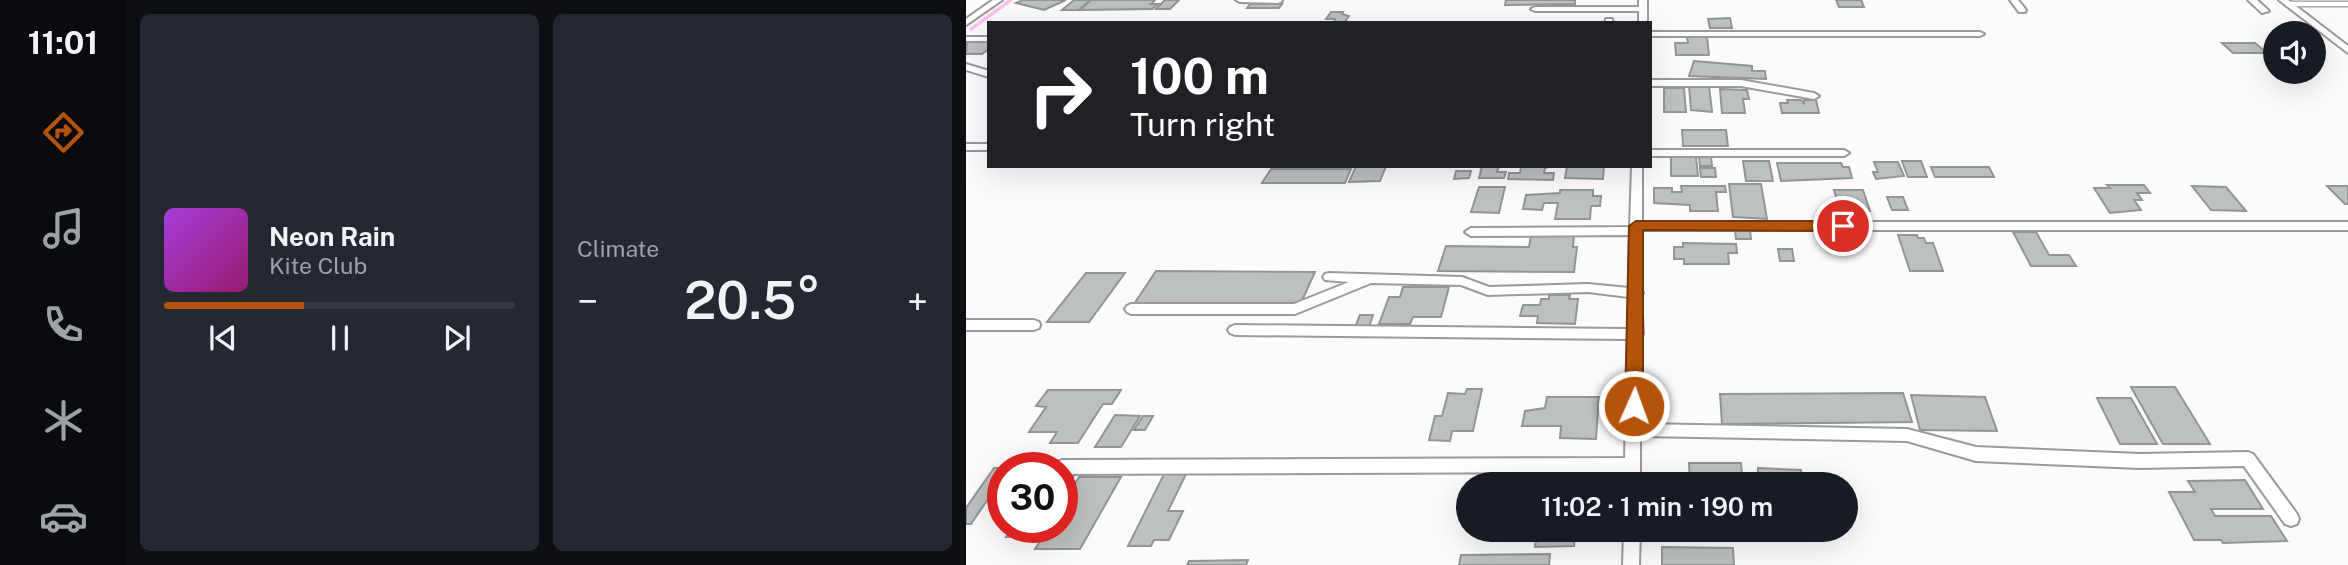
<!DOCTYPE html>
<meta charset="utf-8">
<style>
:root{--surface:#171b24;--page:#242831;--text:#f1f3f6;--muted:#9ea1a6;--line:#363941;--accent:#b45309}
body{margin:0;font-family:"Public Sans",sans-serif;background:var(--page);color:var(--text);height:100vh;display:flex;flex-direction:column;font-size:26px;white-space:nowrap}
*{box-sizing:border-box;margin:0}
p{font-size:23px;color:var(--muted)}
.icon{flex:none;width:38px;height:38px;fill:none;stroke:currentColor;stroke-width:2;stroke-linecap:round;stroke-linejoin:round}
.map{position:relative;flex:1;overflow:hidden}
.drawer{display:flex;flex-direction:column;gap:14px;padding:14px;background:#0d0f14;width:840px}
.drawer>*{flex:none}
.banner{position:absolute;left:21px;top:21px;width:665px;height:147px;border-radius:0px;box-shadow:0 7px 28px #0002;background:#202124;color:#fff;overflow:hidden}
.controls{position:absolute;left:1297px;top:21px;display:grid;gap:14px}
.controls a{display:grid;place-items:center;width:63px;height:63px;border-radius:50%;background:var(--surface);box-shadow:0 7px 28px #0002;font-size:35px}
.speed{position:absolute;left:21px;top:452px;display:flex;gap:14px;font-size:35px;font-weight:700;text-align:center}
.speed>*{display:grid;place-content:center;width:91px;height:91px;border-radius:50%;background:var(--surface);box-shadow:0 7px 28px #0002;line-height:1}
.speed .limit{border:10px solid #d22;background:#fff;color:#111}
.pin{position:absolute;display:grid;place-items:center;width:60px;height:60px;color:#fff;margin:-30px;border:4px solid #fff;border-radius:50%;box-shadow:0 2px 7px #0007}
.me{position:absolute;width:77px;margin:-38px;rotate:2deg;stroke-linejoin:round;filter:drop-shadow(0 0 5px #0008)}
.turn{display:flex;align-items:center;gap:24px;height:147px;padding:0 28px;font-size:32px}
.turn .icon{width:91px;height:91px;stroke-width:2.5}
.turn b{display:block;font-size:49px;line-height:60px}
.big{font-size:52px;font-weight:600;line-height:1.1}
.drawer .widget{flex:1;display:flex;flex-direction:column;justify-content:center;gap:10px;min-width:0;padding:0 24px;border-radius:10px;background:var(--page)}
.song{display:flex;align-items:center;gap:21px}
.cover{width:84px;height:84px;border-radius:10px;background:linear-gradient(135deg,hsl(280 70% 55%),hsl(320 70% 35%))}
.played{height:7px;border-radius:4px;background:linear-gradient(90deg,var(--accent) 40%,var(--line) 40%)}
.keys{display:flex;justify-content:space-around;direction:ltr}
.heat{display:flex;justify-content:space-between;align-items:center;font-size:38px;direction:ltr}
.drawer .tiles{flex:1;display:grid;gap:14px;grid-template-columns:repeat(2,1fr)}
.trip{position:absolute;left:490px;top:472px;width:402px;height:70px;border-radius:35px;background:var(--surface);box-shadow:0 7px 28px #0002;font-weight:600;line-height:70px;text-align:center}
main{display:flex;flex:1;min-height:0}
.menu{display:flex;flex-direction:column;width:126px;justify-content:space-around;align-items:center;background:#090b0e;color:var(--muted)}
.menu .icon{width:49px;height:49px}
.menu .current{color:var(--accent)}
.menu b{font-size:32px;color:var(--text)}
.map>svg:first-child{display:block}
.lines{fill:none;stroke-linecap:round;stroke-linejoin:round}
.stream{stroke:#fac2f2;stroke-width:3.5}
.building{fill:#bcc0be;stroke:#919593;stroke-width:2}
.service-casing{stroke:#9c989b;stroke-width:7}
.minor-casing{stroke:#9c989b;stroke-width:4}
.service{stroke:#fff;stroke-width:4.5}
.minor{fill:#fff;fill-rule:evenodd}
.route{fill:#b45309;stroke:#753606;stroke-width:2}
</style>
<main>
<nav class="menu">
<b>11:01</b>
<svg class="icon current" aria-label="directions" viewBox="0 0 24 24"><path d="M12 3l9 9-9 9-9-9zM9 14v-3h6M13 9l2 2-2 2"/></svg>
<svg class="icon" aria-label="music" viewBox="0 0 24 24"><path d="M9 18V5l10-2v13"/><circle cx="6" cy="18" r="3"/><circle cx="16" cy="16" r="3"/></svg>
<svg class="icon" aria-label="phone" viewBox="0 0 24 24"><path d="M5 4h4l2 5-3 2q2 4 5 5l2-3 5 2v4C11 20 4 13 5 4z"/></svg>
<svg class="icon" aria-label="climate" viewBox="0 0 24 24"><path d="M12 3v18M4 7l16 10M4 17L20 7"/></svg>
<svg class="icon" aria-label="car" viewBox="0 0 24 24"><path d="M5 17H2v-5l4-1 3-4h7l3 4 3 1v5h-3M9 17h6M6 11h13"/><circle cx="7" cy="17" r="2"/><circle cx="17" cy="17" r="2"/></svg>
</nav>
<section class="drawer">
<div class="tiles">
<div class="widget">
<div class="song"><i class="cover"></i><div><b>Neon Rain</b><p>Kite Club</p></div></div>
<div class="played"></div>
<div class="keys"><svg class="icon" aria-label="previous" viewBox="0 0 24 24"><path d="M18 5L8 12l10 7zM5 5v14"/></svg><svg class="icon" aria-label="pause" viewBox="0 0 24 24"><path d="M8 5v14M16 5v14"/></svg><svg class="icon" aria-label="next" viewBox="0 0 24 24"><path d="M6 5l10 7-10 7zM19 5v14"/></svg></div>
</div>
<div class="widget"><p>Climate</p>
<div class="heat"><a>−</a><b class="big">20.5°</b><a>+</a></div>
</div>
</div>
</section>
<div class="map">
<svg width="1382" height="565" viewBox="0 0 1382 565">
<rect width="100%" height="100%" fill="#fdfafc"/>
<g class="lines">
<path class="stream" d="M5 29 45 0"/>
</g>
<path class="building" d="M57 0H100L78 10 50 3Z
M108 0H124L113 10H96Z
M125 0H189L185 4H192L186 9 114 10Z
M199 0H213L204 9H190Z
M540 0H609V4L539 5Z
M870 0H895L898 7H873Z
M284 4H316L313 8H281Z
M365 12H377L376 14 383 16 379 22 368 23 369 19H360Z
M764 18 766 28H744L742 19Z
M721 37H741L743 55H710L709 43H722Z
M23 41V49L16 54H0L1 41Z
M1256 43H1289L1301 53H1267Z
M728 61 786 66V71H799L800 79 723 76Z
M723 86H743L746 112 725 110Z
M698 88H718L720 112H698Z
M754 89 781 90 783 99H777L779 113H756Z
M821 100H835L838 103V100H850L853 113H816L814 103H822Z
M716 130H760L762 146H717Z
M705 157H730L732 176H705Z
M733 157H745L746 166H734Z
M777 161H803L807 181H780Z
M936 161H955L961 177H942Z
M908 162H932L938 176 910 179 907 172H912Z
M811 163H875L877 167H883L886 178 815 181Z
M390 166H420L414 181 383 182Z
M516 166H533L531 172H540L538 178H513Z
M586 166 579 168 578 173H588L587 180 542 179 543 173H554L555 167 542 166Z
M601 166H638L637 179 599 178Z
M965 167H1023L1028 177H969Z
M734 168H749L750 177H735Z
M305 169H385L379 183H296Z
M490 171H505L503 178 488 179Z
M763 184H795L801 219 767 217Z
M1141 185H1178L1184 193H1171L1176 200H1168L1175 210 1144 213 1128 188H1144Z
M715 186H759L760 192H750L752 211H724V205L688 203V188H706V192H716Z
M1226 186 1260 187 1280 211 1245 210Z
M1361 186H1382V204H1379Z
M513 187H539L533 213 505 212Z
M594 190H627V196H635L634 206H625L624 219H589L592 203H578L576 210 557 209 560 195 594 193Z
M868 190H897L904 211H874Z
M921 197H937L942 210H926Z
M769 230H784L785 239H770Z
M1047 232H1070L1083 255H1103L1110 266H1065Z
M565 235H608L607 247H611L608 272 472 271 480 246 563 247Z
M932 235H951L952 238H958L960 243H967L977 271H944Z
M717 243 770 244 771 253H762L763 264H718V259H708V247H717Z
M812 249H826L828 261H814Z
M190 271 349 272 334 305 168 304Z
M120 273H159L123 322H81Z
M437 287H483L475 317H447L444 324H413L423 297H434Z
M583 295H604L603 299H612L609 324 571 323 572 316H554L557 305H574L575 299H583Z
M394 315H407L403 327H389Z
M1165 387H1209L1244 444H1197Z
M501 389H516L507 431H486L484 441 463 440 469 416H476L482 393 499 394Z
M82 390H155L146 404H137L112 443H84L91 432H63L80 407 70 406Z
M937 393 946 422 756 424 754 394Z
M945 395 1019 397 1031 431 954 430Z
M581 397H633L630 439 594 438 595 426H556L559 411 579 408Z
M1131 398H1165L1191 444H1154Z
M149 415 174 416 155 447H129Z
M177 416H187L179 430H168Z
M723 463H775L777 485H724Z
M28 468H37V477L5 524H0V508Z
M792 468 835 470 836 485H792Z
M198 474H220L202 511H217L203 540H188L185 546H162Z
M96 476H108L96 496Z
M113 477H155L114 549H69L83 527H96V504Z
M1279 480 1297 509H1245L1249 516H1305L1321 541 1257 543 1255 540H1228L1203 492H1229L1222 481Z
M46 527H77L71 537H40Z
M571 530H609L608 546 569 547Z
M707 530H734V536H707Z
M696 547 767 548 768 565H696Z
M584 554 583 565H493L495 555Z
M282 560 280 565H221L223 561Z"/>
<g class="lines">
<g class="service-casing">
<path id="service" d="M1322 4H1382"/>
</g>
<g class="minor-casing">
<path id="minor" d="M27 0H36L0 25V19Z
M270 0H315L316 1 312 3 274 2Z
M673 0H681V23H673V11H569L565 9 569 7H673Z
M1044 0H1052L1060 10 1059 12H1053Z
M1282 0H1291L1303 11 1296 13Z
M1313 0H1322L1382 46V53Z
M640 19H646L647 23H639Z
M684 32H1014L1018 34 1014 36H684Z
M0 37H23V41H0Z
M0 64 23 71V77L0 70Z
M684 80H775L848 93 853 96 848 99 775 86H684Z
M0 144H23V150H0Z
M684 150H878L883 153 878 156H684Z
M666 166H676V222H1382V230H676L675 290 677 293 675 296 677 334 675 337 674 424 941 429 1010 447 1174 454 1282 452 1287 454 1331 514 1333 519 1331 524 1325 526 1319 524 1278 466 1174 468 1010 461 941 441 674 436V485H658L659 472 96 474V467H89L91 462 96 460 659 458 662 339 269 335 264 333 262 330 264 327 269 325 662 329 663 297 622 292 522 295 495 285 405 283 329 314H165L161 312 159 309 161 306 165 304H328L383 282 359 280 357 277 359 274 363 273 496 277 523 287 622 284 663 288 664 235 505 236 499 232 505 228 664 227Z
M0 320H68L73 322 74 325 73 328 68 330H0Z
M658 530H674L673 565H657Z"/>
</g>
<use href="#service" class="service"/>
<use href="#minor" class="minor"/>
</g>
<path class="route" d="M670 221H877L885 226 877 231 677 230V406L674 412 668 414 661 412 659 406 663 226Z"/>
</svg>
<div class="controls">
<a><svg class="icon" aria-label="sound" viewBox="0 0 24 24"><path d="M4 9h4l5-4v14l-5-4H4zM17 9q2 3 0 6"/></svg></a>
</div>
<div class="speed"><div class="limit">30</div></div>
<div class="pin" style="left:877px;top:226px;background:#d93025"><svg class="icon" aria-label="arrive" viewBox="0 0 24 24"><path d="M6 21V4h12l-3 4 3 4H6"/></svg></div>
<svg class="me" style="left:668px;top:406px" viewBox="-20 -20 40 40"><circle r="17" fill="#b45309" stroke="#fff" stroke-width="3"/><path d="M0-11L8 9 0 5-8 9z" fill="#fff"/></svg>
<div class="trip">11:02 · 1 min · 190 m</div>
<div class="banner">
<div class="turn"><svg class="icon" aria-label="right" viewBox="0 0 24 24"><path d="M7 20v-9h11M14 6l5 5-5 5"/></svg><div><b>100 m</b>Turn right</div></div>
</div>
</div>
</main>
